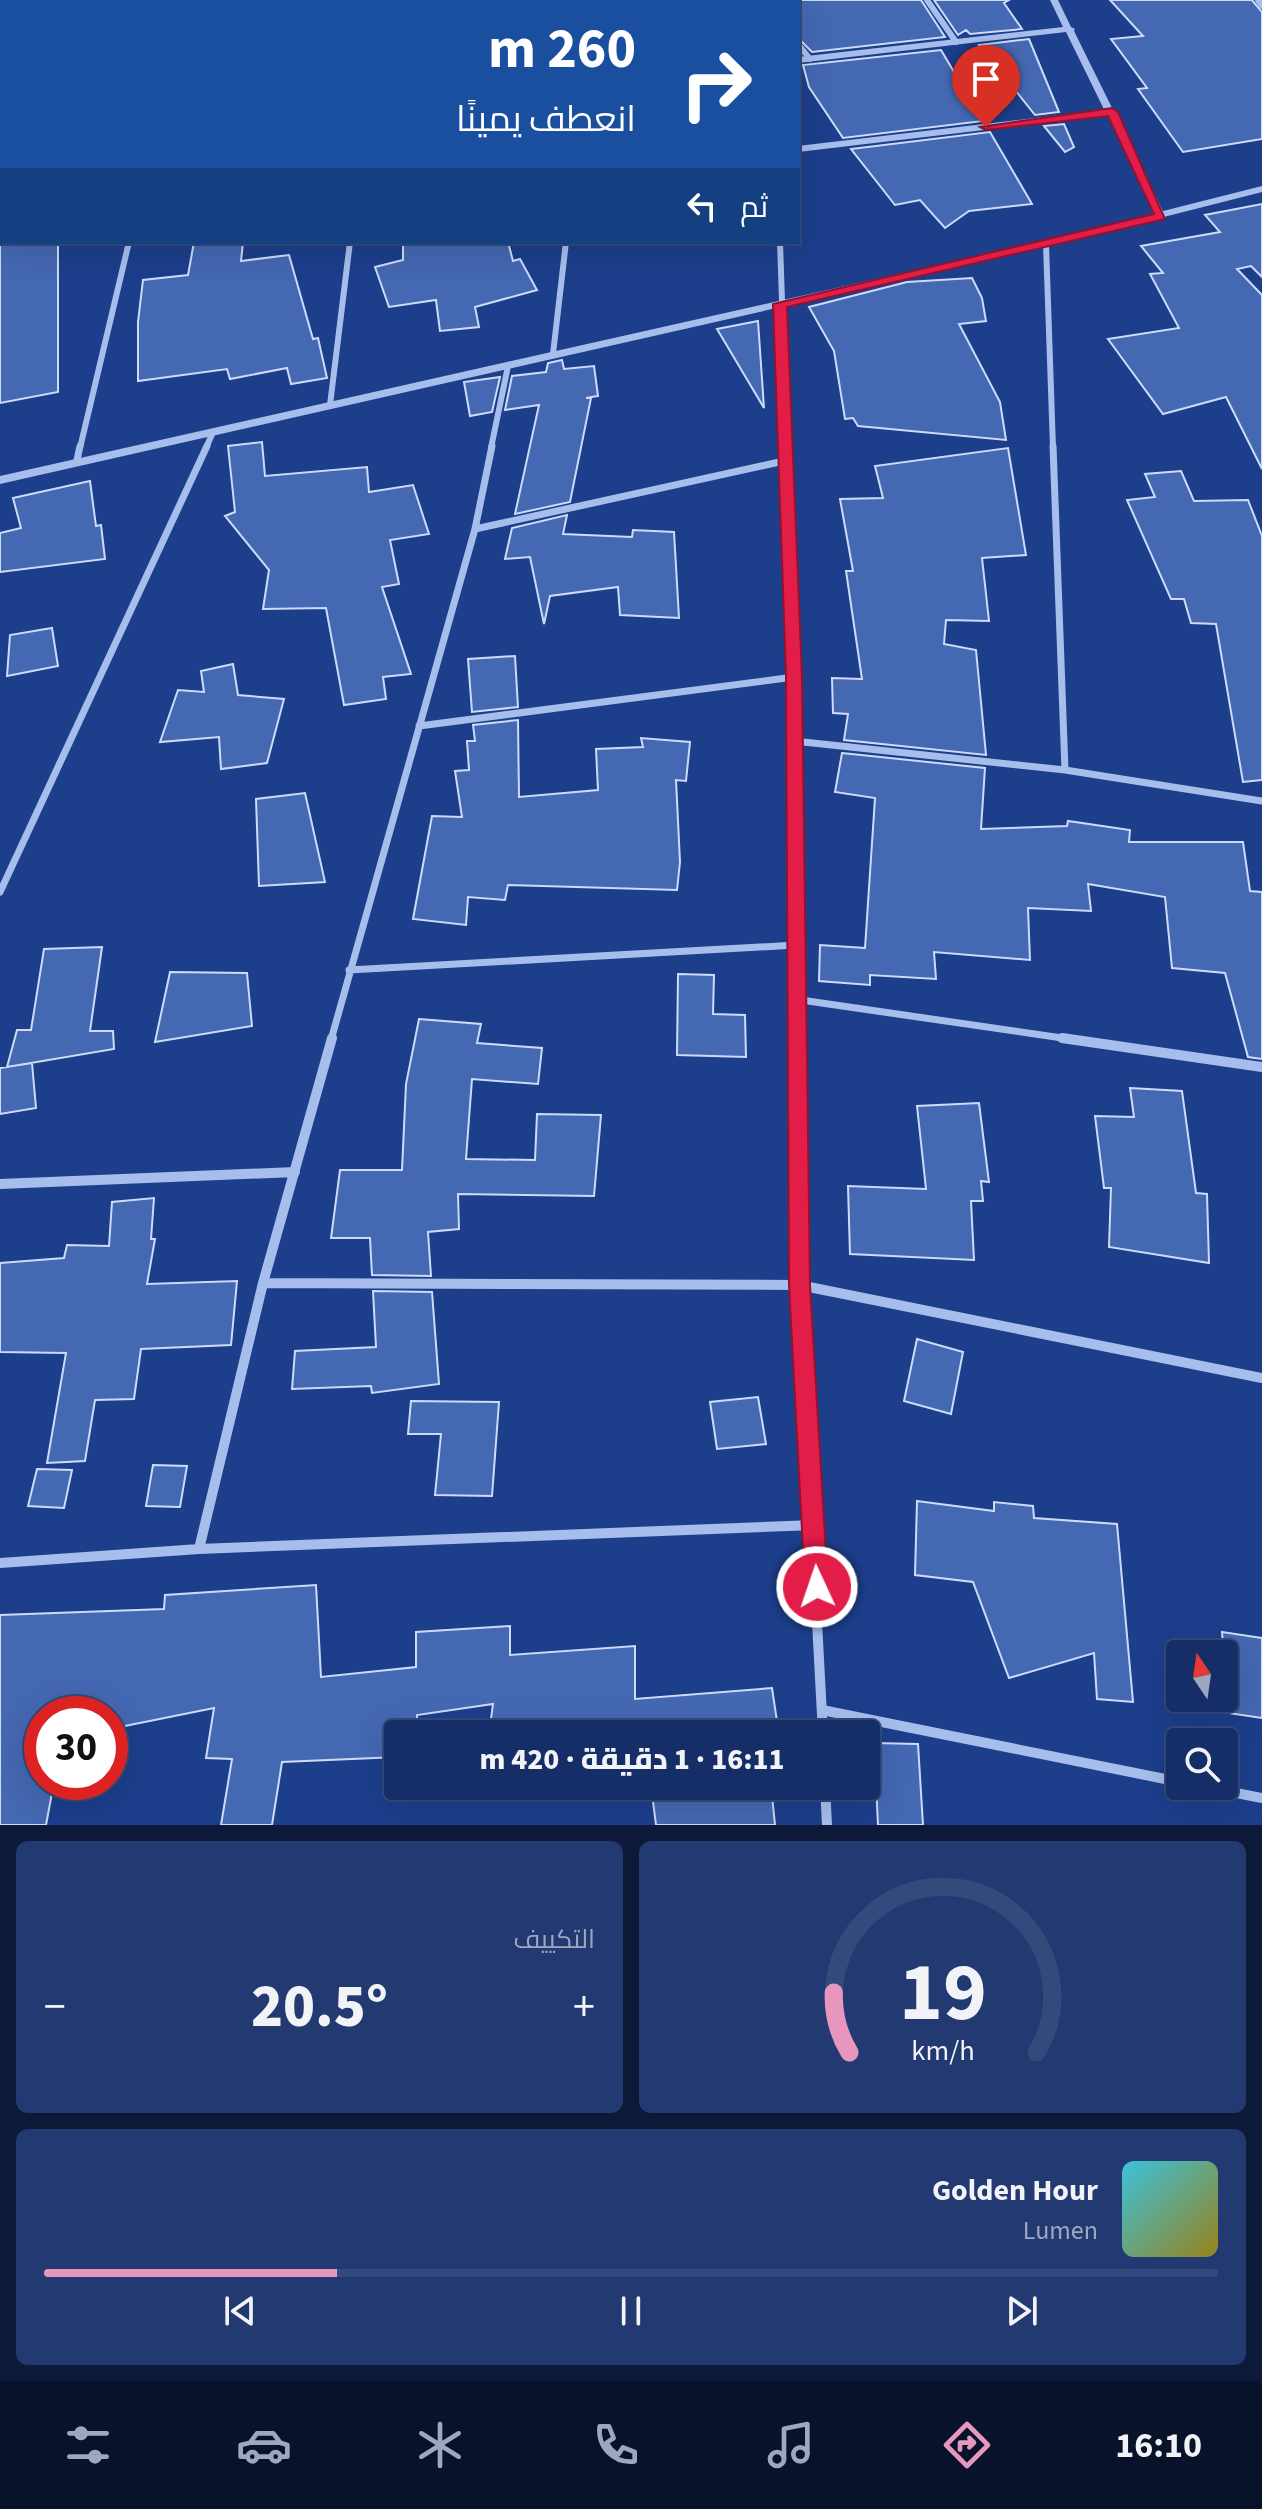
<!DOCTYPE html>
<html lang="ar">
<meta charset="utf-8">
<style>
:root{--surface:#152e68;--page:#223a71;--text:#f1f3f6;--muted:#9da8c0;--line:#344a7c;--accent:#e797bd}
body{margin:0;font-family:"Source Sans 3",Cairo,sans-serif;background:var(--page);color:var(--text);direction:rtl;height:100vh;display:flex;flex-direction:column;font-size:30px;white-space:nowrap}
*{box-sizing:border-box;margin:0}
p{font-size:26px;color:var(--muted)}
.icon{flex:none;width:44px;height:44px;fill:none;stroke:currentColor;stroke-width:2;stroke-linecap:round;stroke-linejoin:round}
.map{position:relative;height:1825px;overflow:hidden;direction:ltr}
.details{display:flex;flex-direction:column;gap:16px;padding:16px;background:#0c1939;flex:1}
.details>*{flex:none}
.top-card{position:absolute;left:0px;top:0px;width:800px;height:244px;box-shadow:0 8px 32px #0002,0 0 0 2px var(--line);direction:rtl;background:#1a4fa0;color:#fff;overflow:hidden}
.needle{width:52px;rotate:347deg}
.fabs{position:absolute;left:1166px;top:1640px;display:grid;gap:16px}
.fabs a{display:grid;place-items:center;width:72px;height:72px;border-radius:8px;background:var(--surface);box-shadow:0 8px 32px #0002,0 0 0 2px var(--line);font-size:40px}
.speed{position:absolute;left:24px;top:1696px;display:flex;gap:16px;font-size:40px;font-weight:700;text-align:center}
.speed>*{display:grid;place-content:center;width:104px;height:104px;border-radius:50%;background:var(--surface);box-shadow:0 8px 32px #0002,0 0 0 2px var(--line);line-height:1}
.speed .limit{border:12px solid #d22;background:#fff;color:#111}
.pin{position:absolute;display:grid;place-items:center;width:68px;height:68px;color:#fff;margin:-82px -34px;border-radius:50% 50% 50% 0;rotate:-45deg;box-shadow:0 0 8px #0007}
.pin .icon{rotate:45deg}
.me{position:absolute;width:88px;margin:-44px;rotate:357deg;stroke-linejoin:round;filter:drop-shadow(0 0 6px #0008)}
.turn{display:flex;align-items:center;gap:28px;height:168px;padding:0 32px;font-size:36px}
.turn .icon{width:104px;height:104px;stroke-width:2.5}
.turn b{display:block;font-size:56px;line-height:68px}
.then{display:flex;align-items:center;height:76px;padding:0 32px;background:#0003;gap:16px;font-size:30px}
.big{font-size:60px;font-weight:800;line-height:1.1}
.details .widget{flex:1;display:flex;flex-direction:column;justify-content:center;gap:12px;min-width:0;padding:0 28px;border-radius:12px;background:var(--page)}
.details .dial{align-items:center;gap:0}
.dial svg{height:208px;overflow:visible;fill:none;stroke:var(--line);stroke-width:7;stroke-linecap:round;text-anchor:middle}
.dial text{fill:var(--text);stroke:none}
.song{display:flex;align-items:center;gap:24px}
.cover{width:96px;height:96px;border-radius:12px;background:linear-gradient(135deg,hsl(190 70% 55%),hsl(50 70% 35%))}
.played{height:8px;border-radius:4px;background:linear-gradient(90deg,var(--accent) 25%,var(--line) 25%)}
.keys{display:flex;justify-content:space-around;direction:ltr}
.heat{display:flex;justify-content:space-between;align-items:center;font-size:44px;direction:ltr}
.details .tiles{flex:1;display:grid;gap:16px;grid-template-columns:1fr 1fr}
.widget:last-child{grid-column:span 2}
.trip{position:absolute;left:384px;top:1720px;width:496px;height:80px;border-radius:8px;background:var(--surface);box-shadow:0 8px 32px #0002,0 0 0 2px var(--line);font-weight:800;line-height:80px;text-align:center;direction:rtl}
.menu{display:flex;height:128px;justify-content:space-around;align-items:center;background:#08122a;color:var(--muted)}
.menu .icon{width:56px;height:56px}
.menu .current{color:var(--accent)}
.menu b{font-size:36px;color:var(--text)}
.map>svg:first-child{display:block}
.building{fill:#4468b2;stroke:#cddbf9;stroke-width:2}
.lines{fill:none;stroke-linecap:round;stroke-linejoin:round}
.minor-far2{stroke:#a7beec;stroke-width:6}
.minor-far1{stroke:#a7beec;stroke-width:7}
.minor{stroke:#a7beec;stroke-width:10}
.tertiary{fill:#a7beec;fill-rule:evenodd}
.route{fill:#e11d48;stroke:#92132f;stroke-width:2}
</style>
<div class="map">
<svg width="1262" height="1825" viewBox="0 0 1262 1825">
<rect width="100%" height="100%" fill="#1c3e8b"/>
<path class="building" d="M784 0H921L945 37 812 52 798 38V2Z
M934 0H1009L1004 3 1022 29 970 34 966 30 958 35Z
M1110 0H1252L1262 12V139L1183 152 1138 89 1147 88 1111 39 1143 36Z
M1029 39 1059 112 1035 115 979 45Z
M941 50 983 121 843 138 809 87 803 65Z
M1064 124 1074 147 1065 152 1044 126Z
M990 132 1032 204 969 211 945 228 920 200 895 205 851 149Z
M1262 204V277L1251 266 1237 269 1262 295V469L1226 397 1163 414 1108 339 1179 328 1150 274 1163 273 1141 246 1220 232 1205 215Z
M0 242H58V392L0 403Z
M194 242H243L241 261 289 255 313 339 318 338 327 378 291 384 287 368 230 379 227 369 138 381V322L143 280 188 275Z
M403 242H508L513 261 520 259 537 290 475 307 479 327 440 331 436 300 389 307 375 267 403 260Z
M972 278 982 298 986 321 959 324 1000 402 1006 440 858 426 853 418 845 419 834 351 809 307 907 282Z
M758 321 764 408 717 329Z
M562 360 564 369 594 366 598 396 586 398H591L570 502 515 514 539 405 505 410 512 376 546 372 548 363Z
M500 377 492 412 470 416 464 382Z
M262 442 265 476 367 467 369 492 413 485 429 534 390 540 399 584 382 587 411 674 383 677 386 699 344 705 326 608 263 609 269 570 225 516 235 512 228 446Z
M1008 448 1026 555 982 558 989 621 946 620 944 644 976 650 986 755 844 740 848 714 833 713 832 678 862 679 846 571H853L840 499 883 498 875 466Z
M1181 471 1194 501 1248 500 1262 536V780L1243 782 1216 624 1191 623 1184 599H1171L1127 500 1155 497 1145 474Z
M90 481 96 526 101 525 105 559 0 572V533L21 528 13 498Z
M567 515 563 534 632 537 633 530 674 532 679 618 620 615 618 587 550 596 544 624 530 557 505 559 512 528Z
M52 628 58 666 7 676 10 635Z
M515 656 518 707 472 712 468 659Z
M233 664 238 695 284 699 267 763 221 769 219 737 160 742 178 690 204 692 201 671Z
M518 720 519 797 598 790 596 749 643 747 641 738 690 742 686 781 676 780 680 862 677 890 508 885 505 900 468 897 466 925 413 919 432 816 462 817 455 771 469 770 467 741H475L473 725Z
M842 753 985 768 981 829 1067 826 1068 821 1130 830 1129 842H1243L1250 891 1262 892V1059L1248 1057 1225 973 1172 968 1165 897 1088 884 1091 911 1028 908 1030 960 934 952 936 979 870 975V985L819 981 820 945 865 948 875 798 835 792Z
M305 793 325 882 259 886 256 799Z
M102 947 90 1031H113L114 1049 7 1067 17 1030H31L44 949Z
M170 972 247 973 252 1026 155 1042Z
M678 974 714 975 713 1014 745 1015 746 1057 677 1055Z
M419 1019 481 1024 477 1043 542 1048 538 1084 472 1079 466 1159 535 1160 537 1114 601 1115 594 1196 458 1194 459 1229 428 1232 431 1276 372 1275 370 1238H331L340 1170H402L406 1084Z
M32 1063 36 1108 0 1114V1068Z
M1130 1088 1182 1091 1196 1193 1207 1194 1209 1263 1109 1247 1111 1188H1104L1095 1116 1134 1117Z
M979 1103 989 1182 981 1181 983 1201H971L974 1260 850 1254 848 1186 926 1189 917 1106Z
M154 1198 151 1239H155L147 1284 237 1281 231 1345 141 1349 134 1399 95 1400 85 1461 47 1463 66 1353 0 1352V1263L64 1258 67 1245 109 1246 112 1202Z
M373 1291 432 1292 439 1384 372 1393 371 1386 292 1389 295 1351 376 1347Z
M917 1339 963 1352 951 1414 904 1401Z
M758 1397 766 1444 717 1449 710 1402Z
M411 1401 499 1402 492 1496 435 1495 441 1434H408Z
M153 1465 187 1466 180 1507 146 1506Z
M37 1469 72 1470 64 1508 28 1506Z
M917 1501 994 1511V1502L1033 1506 1034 1518 1117 1524 1133 1702 1097 1699 1094 1653 1009 1678 973 1582 915 1575Z
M316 1585 321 1677 416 1667V1632L510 1626V1655L635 1646V1699L772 1688 778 1728 765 1729 766 1734H489L493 1704 417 1715V1734H398V1757L282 1762 272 1825H221L232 1759 206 1758 214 1708 110 1729V1714H42V1782H54L46 1825H0V1615L164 1609 165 1595Z
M1222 1632 1262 1638V1718L1228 1713Z
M874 1743 918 1744 923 1825H878Z
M651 1786H771L775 1825H656Z"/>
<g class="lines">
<path class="minor-far2" d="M927 0 956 42
M1258 0 1262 6
M311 2 333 0
M798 44 810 59
M798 149 1112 112
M780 242 787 448
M1046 244 1053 448
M553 354 566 242
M330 405 350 242
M80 448 129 242
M206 448 213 432
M491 448 508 366"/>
<path class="minor-far1" d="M787 446 794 677 797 1040
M1053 446 1065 770
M77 460 80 446
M475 529 784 461
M419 726 794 677
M794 741 1065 770 1262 801
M0 892 207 446
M349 970 797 945
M794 999 1076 1040
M331 1040 475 529 492 446"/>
<path class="minor" d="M797 1038 799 1285 823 1734
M1062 1038 1262 1067
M0 1184 295 1172
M263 1283 799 1285 1262 1378
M199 1549 263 1283 332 1038
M0 1563 199 1549 814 1525
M822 1710 1180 1782
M825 1786 827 1825
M1201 1786 1262 1798"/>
<path class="tertiary" d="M1050 0H1058L1071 27 1075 29 1074 31 1163 211 1262 186V192L1046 247 0 484V476L1045 241 1155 213 1066 32 798 63V57L1063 27Z
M0 149H2V155H0Z"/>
</g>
<path class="route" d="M1112 108 1118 112 1165 219 787 307 802 677 810 1285 828 1587 825 1595 817 1598 808 1595 805 1587 789 1285 786 677 773 304 1154 214 1108 116 986 130 980 127Z"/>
</svg>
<div class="fabs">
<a><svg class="needle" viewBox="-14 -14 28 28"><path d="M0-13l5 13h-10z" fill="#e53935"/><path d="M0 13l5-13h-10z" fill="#9da8c0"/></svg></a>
<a><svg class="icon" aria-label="search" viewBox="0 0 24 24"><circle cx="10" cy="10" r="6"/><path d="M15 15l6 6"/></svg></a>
</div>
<div class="speed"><div class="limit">30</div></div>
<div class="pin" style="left:986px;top:127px;background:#d93025"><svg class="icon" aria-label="arrive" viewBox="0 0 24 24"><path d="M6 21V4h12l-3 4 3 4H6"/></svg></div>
<svg class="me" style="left:817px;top:1587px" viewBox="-20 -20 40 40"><circle r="17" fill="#e11d48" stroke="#fff" stroke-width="3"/><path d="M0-11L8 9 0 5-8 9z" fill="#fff"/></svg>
<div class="trip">16:11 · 1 دقيقة · 420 m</div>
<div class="top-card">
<div class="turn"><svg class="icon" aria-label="right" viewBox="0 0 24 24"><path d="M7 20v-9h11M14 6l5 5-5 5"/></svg><div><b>260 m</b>انعطف يمينًا</div></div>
<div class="then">ثم<svg class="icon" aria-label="left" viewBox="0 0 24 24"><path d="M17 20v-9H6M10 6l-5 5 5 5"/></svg></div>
</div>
</div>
<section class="details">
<div class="tiles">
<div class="widget dial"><svg viewBox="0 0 100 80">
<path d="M14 69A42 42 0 1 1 86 69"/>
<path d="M14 69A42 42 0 0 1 8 46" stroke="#e797bd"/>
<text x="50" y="56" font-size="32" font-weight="700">19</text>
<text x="50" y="72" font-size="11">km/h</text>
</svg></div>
<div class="widget"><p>التكييف</p>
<div class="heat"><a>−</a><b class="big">20.5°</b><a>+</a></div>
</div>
<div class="widget">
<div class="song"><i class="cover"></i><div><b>Golden Hour</b><p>Lumen</p></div></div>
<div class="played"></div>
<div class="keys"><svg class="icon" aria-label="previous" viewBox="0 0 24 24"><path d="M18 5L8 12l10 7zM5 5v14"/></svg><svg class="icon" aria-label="pause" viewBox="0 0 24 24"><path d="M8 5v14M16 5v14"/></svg><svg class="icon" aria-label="next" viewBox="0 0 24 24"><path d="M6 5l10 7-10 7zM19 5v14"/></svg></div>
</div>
</div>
</section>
<nav class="menu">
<b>16:10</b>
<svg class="icon current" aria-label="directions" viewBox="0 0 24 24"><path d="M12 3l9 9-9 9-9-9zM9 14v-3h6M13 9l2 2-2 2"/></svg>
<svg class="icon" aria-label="music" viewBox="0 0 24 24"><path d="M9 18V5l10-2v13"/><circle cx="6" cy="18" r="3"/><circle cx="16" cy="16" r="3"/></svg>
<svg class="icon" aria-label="phone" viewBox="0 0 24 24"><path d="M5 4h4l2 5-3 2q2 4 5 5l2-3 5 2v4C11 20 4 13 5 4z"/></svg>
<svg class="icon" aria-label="climate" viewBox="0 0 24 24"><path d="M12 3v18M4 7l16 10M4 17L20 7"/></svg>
<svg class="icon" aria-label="car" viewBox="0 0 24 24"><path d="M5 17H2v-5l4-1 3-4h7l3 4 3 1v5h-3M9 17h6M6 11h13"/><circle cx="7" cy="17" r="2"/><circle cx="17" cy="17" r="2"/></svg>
<svg class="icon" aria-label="filters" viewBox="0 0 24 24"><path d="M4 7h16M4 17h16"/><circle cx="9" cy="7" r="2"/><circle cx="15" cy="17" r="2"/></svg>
</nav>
